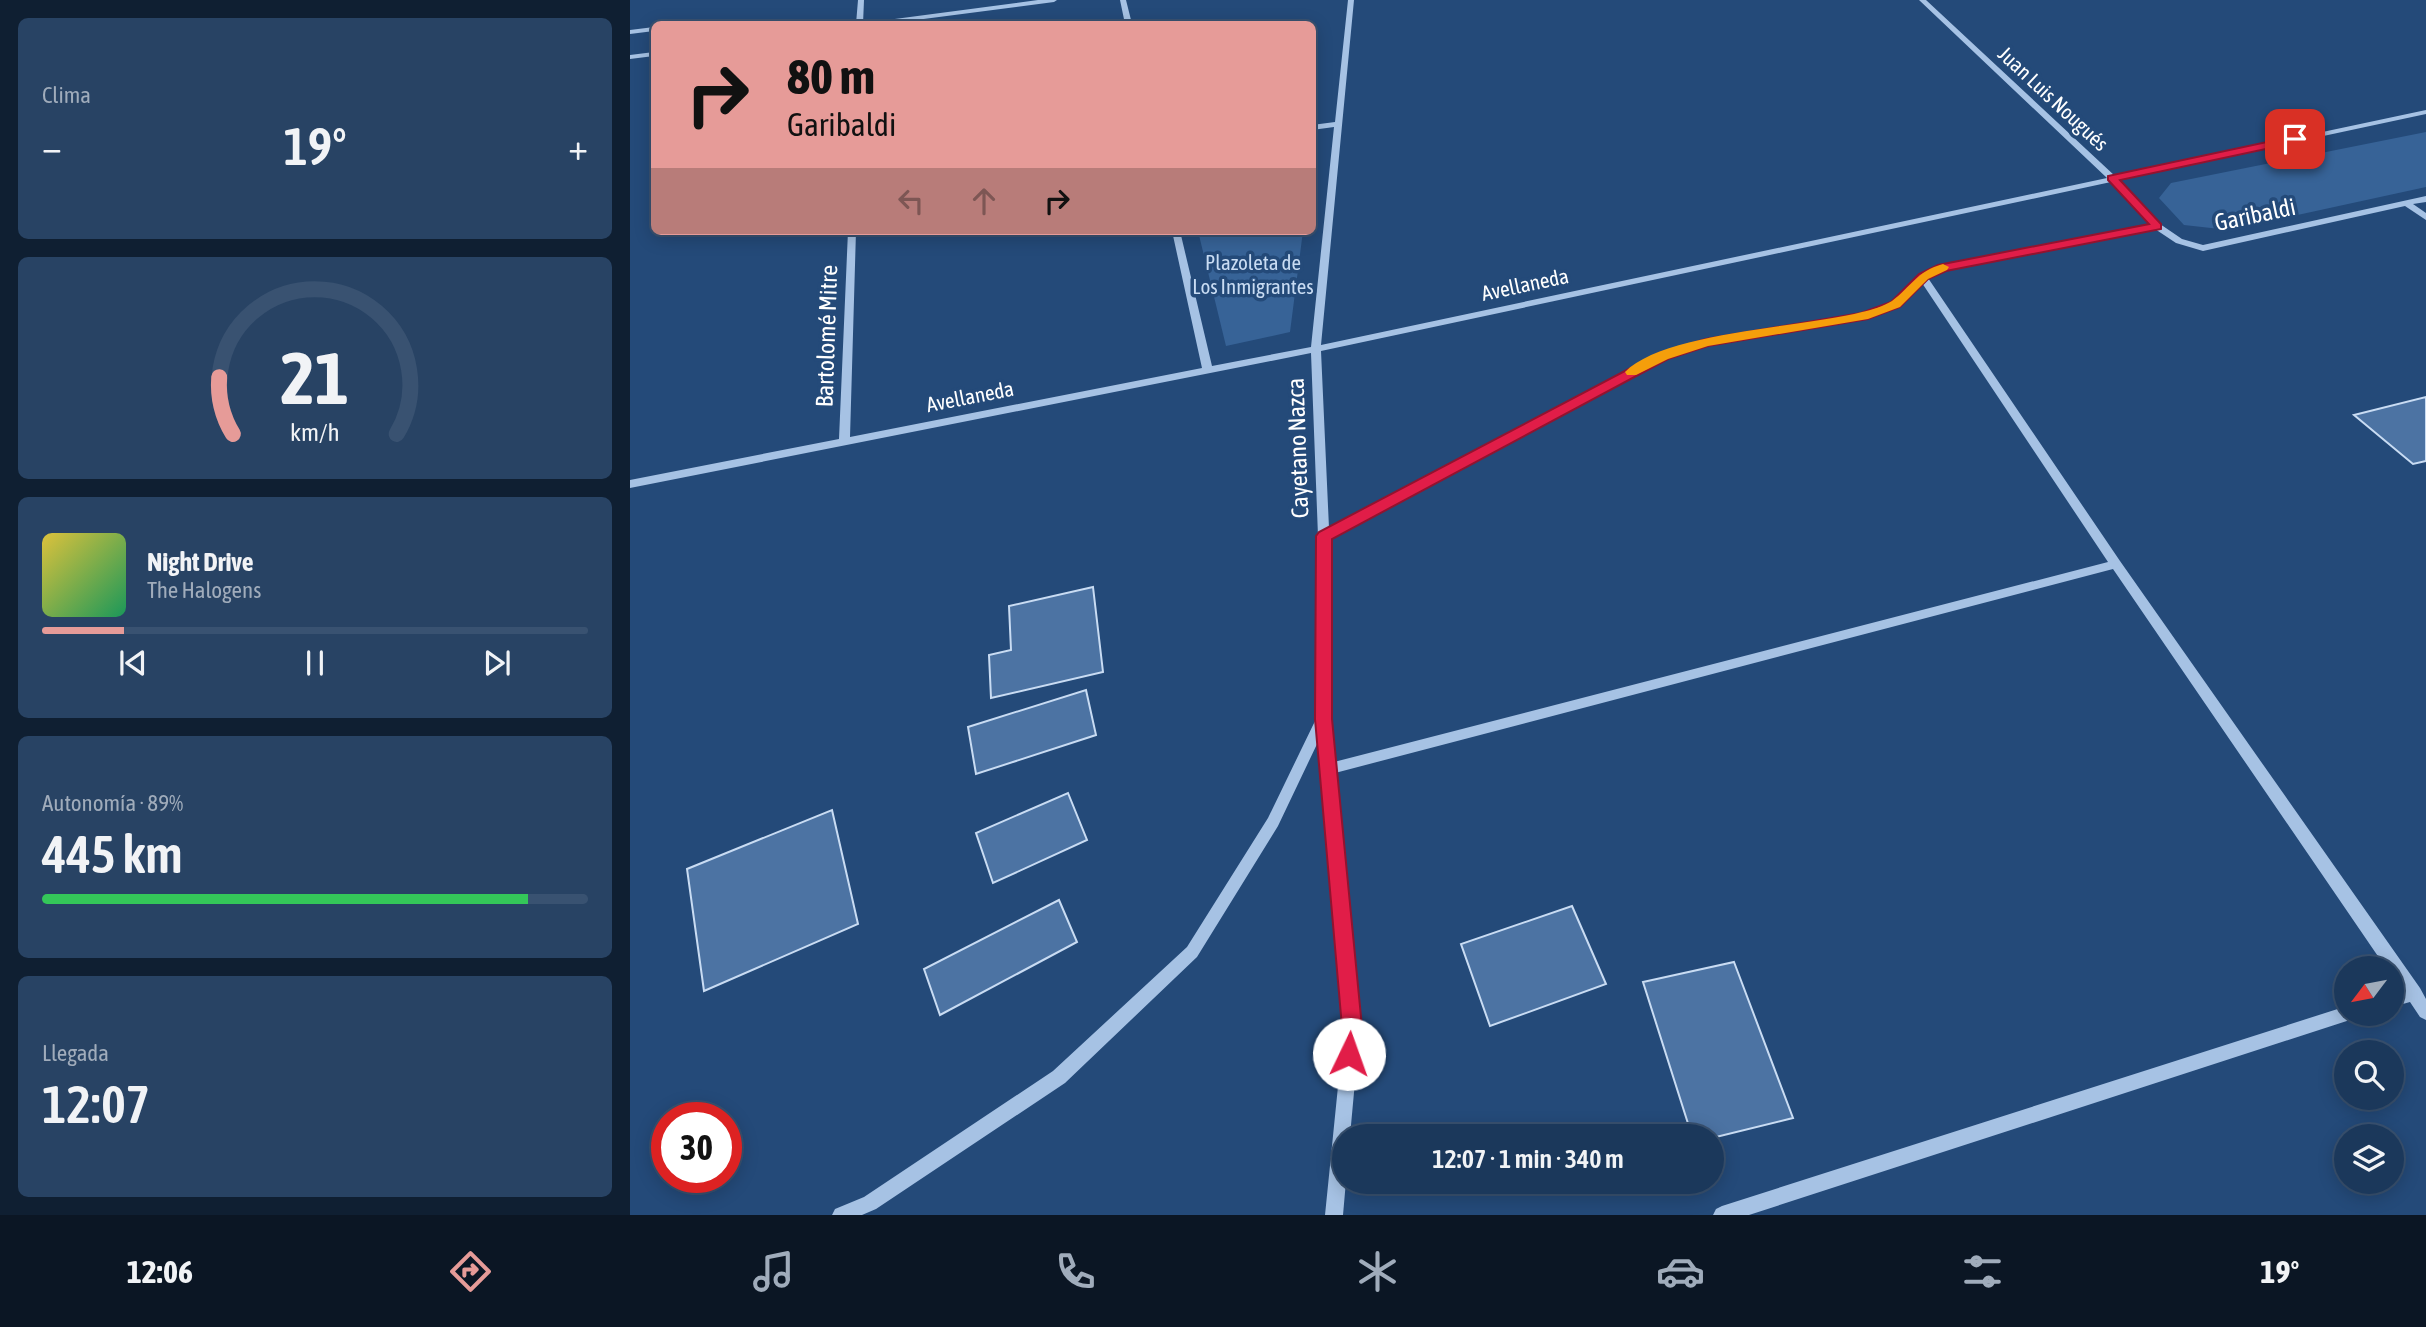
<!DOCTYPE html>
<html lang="es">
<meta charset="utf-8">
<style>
:root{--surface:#1b385b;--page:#284364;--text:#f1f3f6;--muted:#a0acbb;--line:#395271;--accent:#e69b98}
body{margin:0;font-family:"Asap Condensed",sans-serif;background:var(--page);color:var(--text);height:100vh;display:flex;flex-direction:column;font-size:26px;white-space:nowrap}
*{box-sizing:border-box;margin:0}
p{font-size:23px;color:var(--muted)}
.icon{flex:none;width:38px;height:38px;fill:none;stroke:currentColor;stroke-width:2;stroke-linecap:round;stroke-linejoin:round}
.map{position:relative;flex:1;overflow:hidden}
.sheet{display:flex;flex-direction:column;gap:18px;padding:18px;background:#0f1f32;width:630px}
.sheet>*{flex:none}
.guide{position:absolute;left:21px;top:21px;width:665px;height:214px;border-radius:10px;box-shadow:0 4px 18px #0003,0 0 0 2px var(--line);background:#e69b98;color:#111;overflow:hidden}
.needle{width:46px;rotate:238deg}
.tools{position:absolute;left:1704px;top:956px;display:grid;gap:14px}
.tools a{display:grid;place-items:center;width:70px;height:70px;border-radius:50%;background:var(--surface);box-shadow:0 4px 18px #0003,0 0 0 2px var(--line);font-size:35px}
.speed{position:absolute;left:21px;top:1102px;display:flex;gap:14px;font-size:35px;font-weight:700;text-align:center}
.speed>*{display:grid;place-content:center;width:91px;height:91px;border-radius:50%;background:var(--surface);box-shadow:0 4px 18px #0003,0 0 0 2px var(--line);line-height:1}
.speed .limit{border:10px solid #d22;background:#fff;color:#111}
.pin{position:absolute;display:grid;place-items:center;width:60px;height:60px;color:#fff;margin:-30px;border-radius:14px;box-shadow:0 4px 10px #0006}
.me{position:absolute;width:77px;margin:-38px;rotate:3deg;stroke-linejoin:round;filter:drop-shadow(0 0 5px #0008)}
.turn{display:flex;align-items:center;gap:24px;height:147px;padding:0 21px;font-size:32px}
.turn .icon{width:91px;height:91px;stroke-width:2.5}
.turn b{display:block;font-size:49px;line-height:60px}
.lanes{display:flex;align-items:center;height:66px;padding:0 21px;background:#0003;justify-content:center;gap:35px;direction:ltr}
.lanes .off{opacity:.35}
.big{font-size:52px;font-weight:600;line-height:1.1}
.sheet .widget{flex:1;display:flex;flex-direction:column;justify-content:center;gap:10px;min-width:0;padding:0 24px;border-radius:10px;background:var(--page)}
.sheet .dial{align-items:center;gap:0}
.dial svg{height:182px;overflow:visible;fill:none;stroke:var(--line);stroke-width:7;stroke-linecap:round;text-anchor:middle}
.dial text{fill:var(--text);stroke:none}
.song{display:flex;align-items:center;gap:21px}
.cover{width:84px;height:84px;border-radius:10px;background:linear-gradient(135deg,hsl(50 70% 55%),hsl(150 70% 35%))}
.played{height:7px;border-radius:4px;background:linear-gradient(90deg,var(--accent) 15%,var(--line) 15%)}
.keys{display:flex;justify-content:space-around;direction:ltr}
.heat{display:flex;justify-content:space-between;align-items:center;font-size:38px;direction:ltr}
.charge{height:10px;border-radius:5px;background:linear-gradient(90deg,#34c759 89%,var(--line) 0)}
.trip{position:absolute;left:702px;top:1124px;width:392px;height:70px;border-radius:35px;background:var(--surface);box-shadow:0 4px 18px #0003,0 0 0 2px var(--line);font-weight:600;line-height:70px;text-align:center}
.tabs{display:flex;height:112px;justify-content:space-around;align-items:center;background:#0b1624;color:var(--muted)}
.tabs .icon{width:49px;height:49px}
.tabs .active{color:var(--accent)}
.tabs b{font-size:32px;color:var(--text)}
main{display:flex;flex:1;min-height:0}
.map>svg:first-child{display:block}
.green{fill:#376397}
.building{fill:#4c73a3;stroke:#c9dcf3;stroke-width:2}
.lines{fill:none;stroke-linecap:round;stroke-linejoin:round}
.minor{fill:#a6c2e4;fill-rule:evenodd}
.route{fill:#e11d48;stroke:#92132f;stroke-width:2}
.slow{fill:#f59e0b}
.labels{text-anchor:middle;stroke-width:7;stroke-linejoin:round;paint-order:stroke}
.far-street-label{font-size:21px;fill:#fff;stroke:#244a79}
.far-park-label{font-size:21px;fill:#c9dcf3;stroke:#244a79}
.street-label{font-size:24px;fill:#fff;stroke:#244a79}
</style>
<main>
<section class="sheet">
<div class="widget"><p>Clima</p>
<div class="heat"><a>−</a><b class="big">19°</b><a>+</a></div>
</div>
<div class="widget dial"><svg viewBox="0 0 100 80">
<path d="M14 69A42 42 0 1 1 86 69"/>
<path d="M14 69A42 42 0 0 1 8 44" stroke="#e69b98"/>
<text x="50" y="56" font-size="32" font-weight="700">21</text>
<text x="50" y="72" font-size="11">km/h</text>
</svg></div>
<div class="widget">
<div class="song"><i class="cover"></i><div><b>Night Drive</b><p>The Halogens</p></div></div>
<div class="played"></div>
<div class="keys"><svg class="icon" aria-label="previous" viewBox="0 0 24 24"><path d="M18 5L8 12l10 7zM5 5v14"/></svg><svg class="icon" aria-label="pause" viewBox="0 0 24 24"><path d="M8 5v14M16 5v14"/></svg><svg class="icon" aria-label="next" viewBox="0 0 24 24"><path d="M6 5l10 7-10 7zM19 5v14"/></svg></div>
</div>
<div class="widget"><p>Autonomía · 89%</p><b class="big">445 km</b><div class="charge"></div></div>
<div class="widget"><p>Llegada</p><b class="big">12:07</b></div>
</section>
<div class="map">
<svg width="1796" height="1215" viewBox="0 0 1796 1215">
<rect width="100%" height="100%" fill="#244a79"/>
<path class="green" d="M1796 132V187L1599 230 1554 225 1529 198 1541 183Z
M568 231H673L660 332 596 346Z"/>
<path class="building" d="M1796 397V461L1783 464 1724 415Z
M463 587 473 672 361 698 359 655 381 650 379 606Z
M456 690 466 735 346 774 338 727Z
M438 793 457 840 363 883 346 833Z
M202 810 228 924 74 991 57 869Z
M429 900 447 942 310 1015 294 969Z
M942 906 976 984 860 1026 831 944Z
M1104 962 1163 1118 1082 1138V1136H1062L1013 982Z"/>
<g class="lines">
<path class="minor" d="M228 0H234L233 24H226Z
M408 0H427L424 2 255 24H238L242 22Z
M490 0H496L502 24H495Z
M718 0H724L691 345 1477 178 1289 0H1296L1485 176 1796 110V114L1489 180 1530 224 1552 239 1573 245 1796 196V202L1783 204 1796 213V220L1775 206 1573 251 1546 243 1525 229 1315 270 1298 278 1490 561 1790 988 1796 999V1020L1790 1017 1780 1002 1762 1007V992L1771 990 1762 976V968H1756L1483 569 705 773 730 1027 720 1136H714V1181H716L713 1215H695L714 1027 688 742 648 826 567 957 435 1083 246 1209 232 1215H202L205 1209 234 1197 423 1071 557 947 638 818 686 719 688 536 681 353 0 488V480L209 439 218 231H226L220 437 572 368 542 231H550L582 366 681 347 704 127 682 130V125L705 122ZM1481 182 1521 225 1309 266 1290 275 1262 303 1232 313 1076 340 1029 354 699 528 691 351ZM1292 283 1478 562 704 762 700 719V538L1037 358 1077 346 1237 318 1268 307Z
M24 27V31L0 34V30Z
M24 52V56L0 59V55Z
M1717 1006V1013H1728L1726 1018 1119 1215H1083L1086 1209 1092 1206Z"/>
</g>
<path class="route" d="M1665 136 1670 139 1669 142 1490 180 1531 224V229L1316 271 1298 279 1270 307 1238 319 1078 346 1038 359 702 539V719L732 1027 727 1061 719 1064 712 1061 709 1054 712 1027 685 719 686 536 689 532 1029 353 1076 339 1231 313 1261 302 1289 274 1308 265 1519 224 1478 180V176Z"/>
<path class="slow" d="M1313 264 1319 267 1317 270 1298 279 1270 307 1238 319 1078 346 1038 359 1006 375H997L995 372C1033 332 1176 327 1232 312 1241 310 1254 306 1262 301 1281 287 1287 271 1313 264Z"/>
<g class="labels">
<g class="far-street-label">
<text transform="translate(1423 99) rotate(43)" y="7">Juan Luis Nougués</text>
<text transform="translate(895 285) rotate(-12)" y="7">Avellaneda</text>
<text transform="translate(340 397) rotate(-11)" y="7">Avellaneda</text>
</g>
<g class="far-park-label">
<text x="623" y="270">Plazoleta de<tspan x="623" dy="24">Los Inmigrantes</tspan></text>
</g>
<g class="street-label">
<text transform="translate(1625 215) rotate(-12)" y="8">Garibaldi</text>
<text transform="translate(197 336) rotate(-88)" y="8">Bartolomé Mitre</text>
<text transform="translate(668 448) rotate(-92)" y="8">Cayetano Nazca</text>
</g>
</g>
</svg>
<div class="tools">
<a><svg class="needle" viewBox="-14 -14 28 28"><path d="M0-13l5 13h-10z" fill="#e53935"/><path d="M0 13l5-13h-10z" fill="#a0acbb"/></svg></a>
<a><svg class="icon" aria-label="search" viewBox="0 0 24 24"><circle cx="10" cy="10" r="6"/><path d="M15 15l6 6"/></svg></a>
<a><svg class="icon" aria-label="layers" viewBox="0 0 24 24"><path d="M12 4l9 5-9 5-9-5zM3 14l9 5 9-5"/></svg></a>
</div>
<div class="speed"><div class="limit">30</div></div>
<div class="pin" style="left:1665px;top:139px;background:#d93025"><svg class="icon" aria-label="arrive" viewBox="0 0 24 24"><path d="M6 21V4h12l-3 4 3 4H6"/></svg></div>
<svg class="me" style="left:719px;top:1054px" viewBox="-20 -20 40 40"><circle r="19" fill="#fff"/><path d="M0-13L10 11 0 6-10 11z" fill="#e11d48"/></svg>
<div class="trip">12:07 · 1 min · 340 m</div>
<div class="guide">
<div class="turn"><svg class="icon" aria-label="right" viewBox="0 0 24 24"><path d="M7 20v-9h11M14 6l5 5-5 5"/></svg><div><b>80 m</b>Garibaldi</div></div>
<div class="lanes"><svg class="icon off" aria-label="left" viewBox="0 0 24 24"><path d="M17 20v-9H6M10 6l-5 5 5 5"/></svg><svg class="icon off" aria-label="ahead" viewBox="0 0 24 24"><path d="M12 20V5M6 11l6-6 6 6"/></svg><svg class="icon" aria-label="right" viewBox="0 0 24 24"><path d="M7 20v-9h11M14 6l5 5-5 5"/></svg></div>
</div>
</div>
</main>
<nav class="tabs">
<b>12:06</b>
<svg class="icon active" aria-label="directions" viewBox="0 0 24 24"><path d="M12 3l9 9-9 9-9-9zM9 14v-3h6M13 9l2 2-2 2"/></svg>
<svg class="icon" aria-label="music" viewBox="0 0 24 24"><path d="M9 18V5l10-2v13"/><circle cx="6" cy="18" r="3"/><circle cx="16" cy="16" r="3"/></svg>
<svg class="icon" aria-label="phone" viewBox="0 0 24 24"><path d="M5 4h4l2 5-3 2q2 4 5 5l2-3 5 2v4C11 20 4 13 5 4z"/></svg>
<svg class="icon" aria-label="climate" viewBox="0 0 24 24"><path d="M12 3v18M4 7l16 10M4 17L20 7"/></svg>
<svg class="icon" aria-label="car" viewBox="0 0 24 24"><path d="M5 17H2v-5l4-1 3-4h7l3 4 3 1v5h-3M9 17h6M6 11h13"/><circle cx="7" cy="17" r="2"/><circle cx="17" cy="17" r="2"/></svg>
<svg class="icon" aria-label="filters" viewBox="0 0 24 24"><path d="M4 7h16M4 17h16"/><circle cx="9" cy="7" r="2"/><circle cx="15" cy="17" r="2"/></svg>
<b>19°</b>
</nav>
